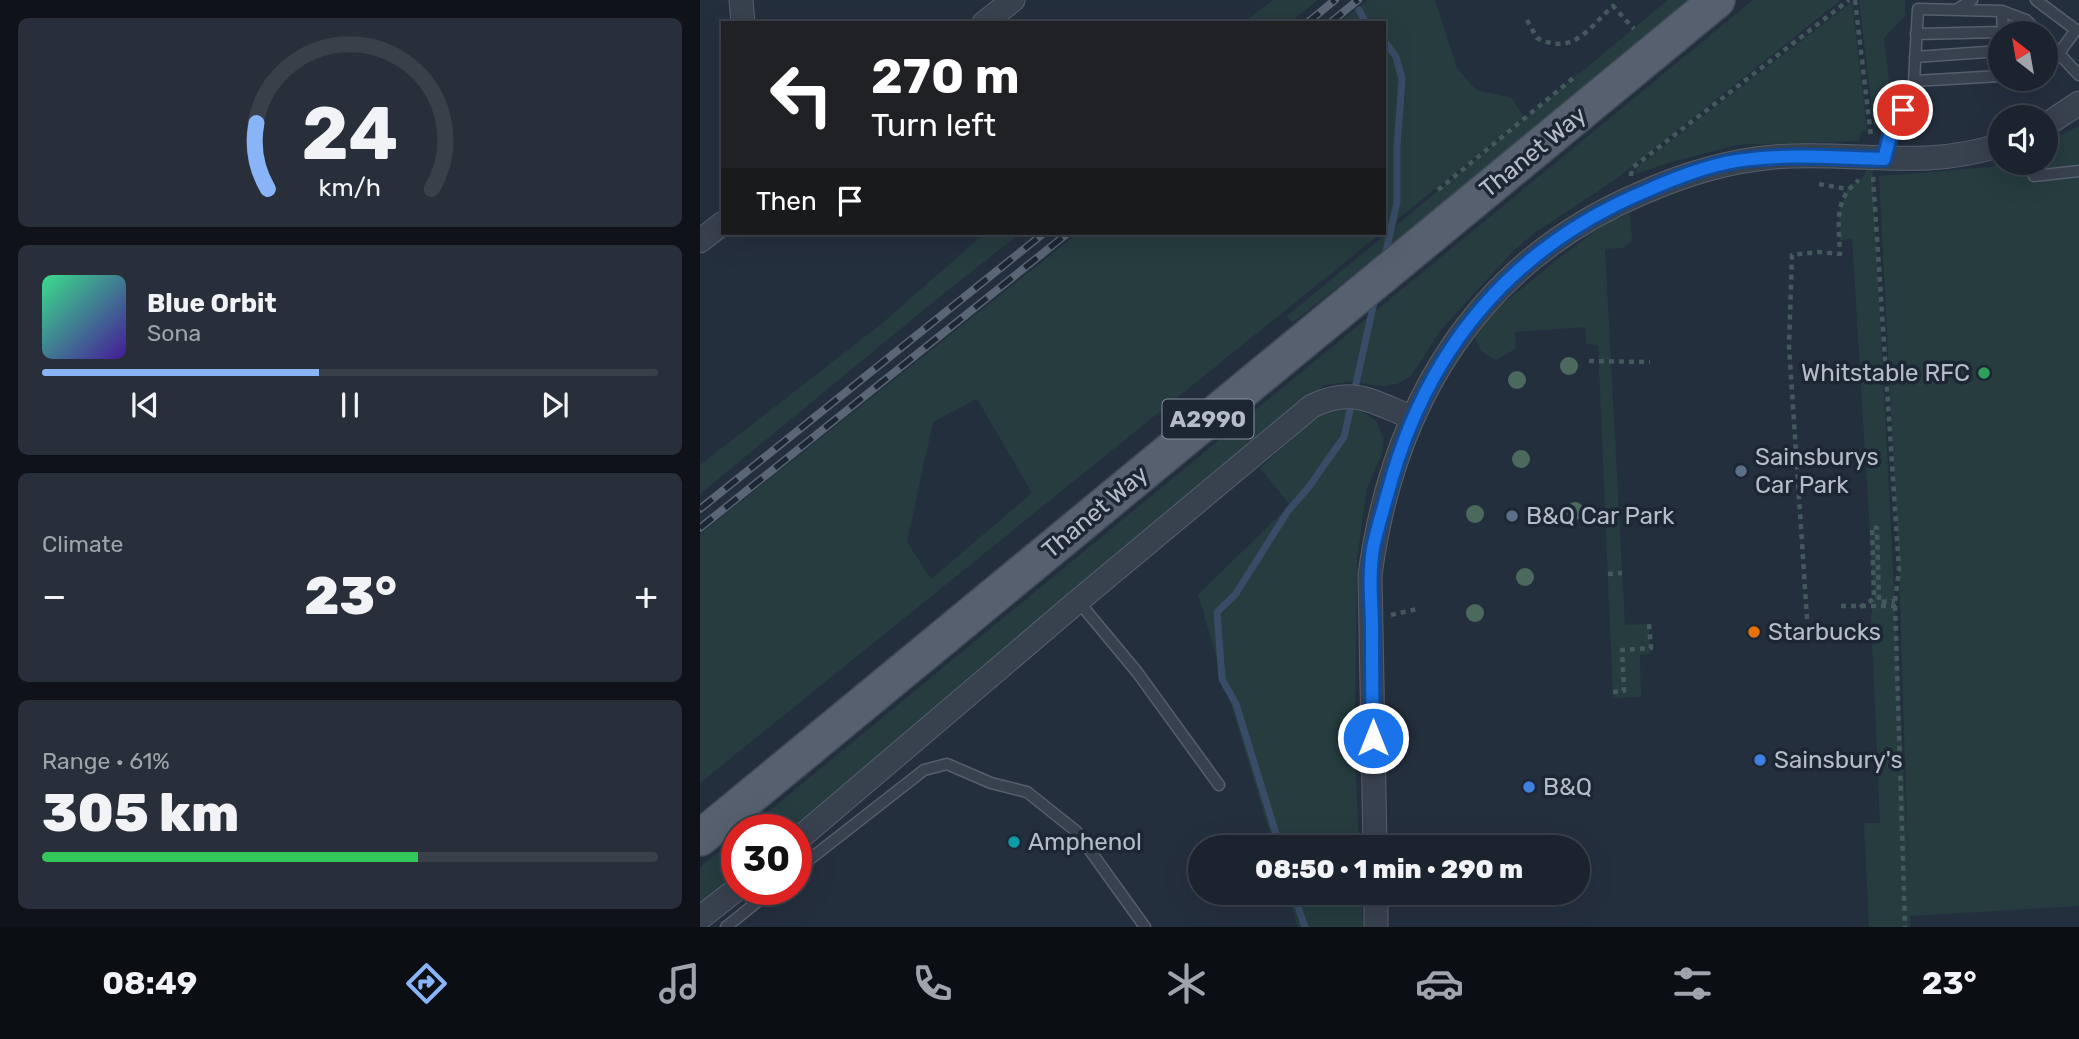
<!DOCTYPE html>
<meta charset="utf-8">
<style>
:root{--surface:#1b232e;--page:#282f3a;--text:#f1f3f6;--muted:#a0a4aa;--line:#39404a;--accent:#8ab4f8}
body{margin:0;font-family:Rubik,sans-serif;background:var(--page);color:var(--text);height:100vh;display:flex;flex-direction:column;font-size:26px;white-space:nowrap}
*{box-sizing:border-box;margin:0}
p{font-size:23px;color:var(--muted)}
.icon{flex:none;width:38px;height:38px;fill:none;stroke:currentColor;stroke-width:2;stroke-linecap:round;stroke-linejoin:round}
.map{position:relative;flex:1;overflow:hidden}
.drawer{display:flex;flex-direction:column;gap:18px;padding:18px;background:#0f1319;width:700px}
.drawer>*{flex:none}
.top-card{position:absolute;left:21px;top:21px;width:665px;height:214px;border-radius:0px;box-shadow:0 7px 28px #0002,0 0 0 2px var(--line);background:#202124;color:#fff;overflow:hidden}
.needle{width:46px;rotate:329deg}
.fabs{position:absolute;left:1288px;top:21px;display:grid;gap:14px}
.fabs a{display:grid;place-items:center;width:70px;height:70px;border-radius:50%;background:var(--surface);box-shadow:0 7px 28px #0002,0 0 0 2px var(--line);font-size:35px}
.speed{position:absolute;left:21px;top:814px;display:flex;gap:14px;font-size:35px;font-weight:700;text-align:center}
.speed>*{display:grid;place-content:center;width:91px;height:91px;border-radius:50%;background:var(--surface);box-shadow:0 7px 28px #0002,0 0 0 2px var(--line);line-height:1}
.speed .limit{border:10px solid #d22;background:#fff;color:#111}
.pin{position:absolute;display:grid;place-items:center;width:60px;height:60px;color:#fff;margin:-30px;border:4px solid #fff;border-radius:50%;box-shadow:0 2px 7px #0007}
.me{position:absolute;width:77px;margin:-38px;rotate:0deg;stroke-linejoin:round;filter:drop-shadow(0 0 5px #0008)}
.turn{display:flex;align-items:center;gap:24px;height:147px;padding:0 35px;font-size:32px}
.turn .icon{width:91px;height:91px;stroke-width:2.5}
.turn b{display:block;font-size:49px;line-height:60px}
.then{display:flex;align-items:center;height:66px;padding:0 35px;background:#0003;gap:14px;font-size:26px}
.big{font-size:52px;font-weight:800;line-height:1.1}
.drawer .widget{flex:1;display:flex;flex-direction:column;justify-content:center;gap:10px;min-width:0;padding:0 24px;border-radius:10px;background:var(--page)}
.drawer .dial{align-items:center;gap:0}
.dial svg{height:182px;overflow:visible;fill:none;stroke:var(--line);stroke-width:7;stroke-linecap:round;text-anchor:middle}
.dial text{fill:var(--text);stroke:none}
.song{display:flex;align-items:center;gap:21px}
.cover{width:84px;height:84px;border-radius:10px;background:linear-gradient(135deg,hsl(150 70% 55%),hsl(260 70% 35%))}
.played{height:7px;border-radius:4px;background:linear-gradient(90deg,var(--accent) 45%,var(--line) 45%)}
.keys{display:flex;justify-content:space-around;direction:ltr}
.heat{display:flex;justify-content:space-between;align-items:center;font-size:38px;direction:ltr}
.charge{height:10px;border-radius:5px;background:linear-gradient(90deg,#34c759 61%,var(--line) 0)}
.trip{position:absolute;left:488px;top:835px;width:402px;height:70px;border-radius:35px;background:var(--surface);box-shadow:0 7px 28px #0002,0 0 0 2px var(--line);font-weight:800;line-height:70px;text-align:center}
.menu{display:flex;height:112px;justify-content:space-around;align-items:center;background:#0b0e12;color:var(--muted)}
.menu .icon{width:49px;height:49px}
.menu .active{color:var(--accent)}
.menu b{font-size:32px;color:var(--text)}
main{display:flex;flex:1;min-height:0}
.map>svg:first-child{display:block}
.green{fill:#263c3f;fill-rule:evenodd}
.lines{fill:none;stroke-linecap:round;stroke-linejoin:round}
.stream{stroke:#394c67;stroke-width:7}
.lane-casing{stroke:#565f6c;stroke-width:13}
.street-casing{stroke:#565f6c;stroke-width:25}
.primary-casing{stroke:#414a57;stroke-width:38}
.path{stroke:#44595c;stroke-width:4.5;stroke-dasharray:5 5;stroke-linecap:butt}
.lane{stroke:#38414e;stroke-width:10}
.street{stroke:#38414e;stroke-width:23}
.primary{stroke:#56606e;stroke-width:35}
.rail-casing{stroke:#5a6575;stroke-width:8}
.rail{stroke:#1d2633;stroke-width:5;stroke-dasharray:16;stroke-linecap:butt}
.tree{fill:#4b6a5d}
.route-casing{stroke:#114b97;stroke-width:18}
.route{stroke:#1a73e8;stroke-width:12}
.leisure-dot{fill:#2e9e5b;stroke:#1d2633;stroke-width:2.5}
.service-dot{fill:#5c6f8a;stroke:#1d2633;stroke-width:2.5}
.food-dot{fill:#e8710a;stroke:#1d2633;stroke-width:2.5}
.shop-dot{fill:#3f7fe0;stroke:#1d2633;stroke-width:2.5}
.culture-dot{fill:#0f9aa8;stroke:#1d2633;stroke-width:2.5}
.labels{text-anchor:middle;stroke-width:7;stroke-linejoin:round;paint-order:stroke}
.shield{fill:#1d2633;stroke:#878f9c;stroke-width:2}
.shield-label{font-size:23px;font-weight:bold;fill:#b4bcc9}
.street-label{font-size:24px;fill:#b4bcc9;stroke:#1d2633}
.poi-label{font-size:24px;fill:#b4bcc9;stroke:#1d2633;text-anchor:start}
</style>
<main>
<section class="drawer">
<div class="widget dial"><svg viewBox="0 0 100 80">
<path d="M14 69A42 42 0 1 1 86 69"/>
<path d="M14 69A42 42 0 0 1 9 40" stroke="#8ab4f8"/>
<text x="50" y="56" font-size="32" font-weight="700">24</text>
<text x="50" y="72" font-size="11">km/h</text>
</svg></div>
<div class="widget">
<div class="song"><i class="cover"></i><div><b>Blue Orbit</b><p>Sona</p></div></div>
<div class="played"></div>
<div class="keys"><svg class="icon" aria-label="previous" viewBox="0 0 24 24"><path d="M18 5L8 12l10 7zM5 5v14"/></svg><svg class="icon" aria-label="pause" viewBox="0 0 24 24"><path d="M8 5v14M16 5v14"/></svg><svg class="icon" aria-label="next" viewBox="0 0 24 24"><path d="M6 5l10 7-10 7zM19 5v14"/></svg></div>
</div>
<div class="widget"><p>Climate</p>
<div class="heat"><a>−</a><b class="big">23°</b><a>+</a></div>
</div>
<div class="widget"><p>Range · 61%</p><b class="big">305 km</b><div class="charge"></div></div>
</section>
<div class="map">
<svg width="1379" height="927" viewBox="0 0 1379 927">
<rect width="100%" height="100%" fill="#242f3e"/>
<path class="green" d="M573 0H618L589 23H543Z
M667 0H735L757 68 776 90 812 98 824 118 684 230V23H639Z
M968 0H994L829 136 592 323 587 316Z
M1053 0H1141L916 179 833 234 810 254 741 330 711 376 697 384 685 386 669 385 655 381 624 385 96 830H46Z
M1162 0H1205V16L1184 38 1191 97 1180 123 1174 126 1159 1Z
M1152 2 1167 129 1161 132 1159 141 1037 145 968 163 936 174 937 167Z
M1379 126V906L1210 916V927H1169L1164 823H1180L1171 617 1174 599 1152 239 1140 240 1139 212 1147 189 1163 177 1172 159 1208 861 1199 570 1179 176 1293 167 1301 163H1346V142Z
M930 214 932 240 924 248 905 249 925 625 949 624 950 654 940 655 941 697 913 698 898 345 886 344 885 327 815 332 816 348 797 360C783 354 777 349 775 334L781 325 799 307 863 255 909 221Z
M285 233H321L243 294 0 494V465L180 325Z
M378 233H681L0 783V534ZM277 399 332 493 231 579 207 542 233 422Z
M640 406 662 411 676 421 684 439 682 453 667 488 657 559 655 749 659 847H574L498 595 590 505 560 468 626 408Z
M37 837V880L0 910V867Z
M587 893H661L663 927H598Z"/>
<g class="lines">
<path class="stream" d="M659 10 666 23
M684 40 696 57 702 79 697 148V202L685 256
M580 847 536 704 522 679 517 612 535 595 588 511 608 488 644 437 675 298
M593 892 605 927"/>
<g class="lane-casing">
<path id="lane" d="M1336 0 1376 30 1359 53
M1256 10 1272 0
M1303 33 1302 11 1326 20 1339 33
M1216 34 1303 32
M1346 40 1379 75
M1215 57 1300 51
M1214 81 1218 9 1302 11
M1184 159 1193 124 1213 96 1214 81 1300 76
M1334 176 1379 171
M378 601 437 672 519 785
M96 870 224 770 247 764 291 783 327 792 376 831 445 927
M26 927 73 889"/>
</g>
<g class="street-casing">
<path id="street" d="M41 0 43 23
M284 23 313 0
M1346 125 1379 103
M0 241 23 223
M96 841 378 601 612 406C653 386 673 402 713 418
M675 847 670 575C693 403 778 262 942 193 985 174 1027 161 1074 157 1151 150 1222 171 1300 145
M676 892V927
M0 918 37 889"/>
</g>
<g class="primary-casing">
<path id="primary" d="M0 838 1017 0"/>
</g>
<path class="path" d="M1155 0 1171 137
M827 20 837 38C873 56 888 29 913 6L934 29
M931 176 932 168 1149 0
M1173 177 1199 570 1195 601 1205 927
M1119 184 1147 189
M738 190 877 75
M889 361 950 362
M908 574 922 573
M1141 606H1196
M1160 607 1174 599 1172 527 1177 528 1179 602 1195 601
M691 615 717 609
M1107 619 1089 346 1092 255 1118 252 1140 254C1139 225 1133 199 1159 180
M913 692 924 691 922 650 951 648 949 624"/>
<use href="#lane" class="lane"/>
<use href="#street" class="street"/>
<use href="#primary" class="primary"/>
<g class="rail-casing">
<path id="rail" d="M607 23 635 0
M630 23 658 0
M0 509 344 233
M0 528 368 233"/>
</g>
<use href="#rail" class="rail"/>
</g>
<g class="tree">
<circle cx="869" cy="366" r="9"/>
<circle cx="817" cy="380" r="9"/>
<circle cx="821" cy="459" r="9"/>
<circle cx="875" cy="511" r="9"/>
<circle cx="775" cy="514" r="9"/>
<circle cx="825" cy="577" r="9"/>
<circle cx="775" cy="613" r="9"/>
</g>
<g class="lines">
<g class="route-casing">
<path id="route" d="M673 738C672 700 672 661 672 622 671 597 669 573 673 548 677 529 683 510 688 492 726 350 810 248 946 191 975 178 1005 166 1036 161 1086 153 1135 158 1184 159L1193 124 1203 110"/>
</g>
<use href="#route" class="route"/>
</g>
<circle class="leisure-dot" cx="1284" cy="373" r="7"/>
<g class="service-dot">
<circle cx="1041" cy="471" r="7"/>
<circle cx="812" cy="516" r="7"/>
</g>
<circle class="food-dot" cx="1054" cy="632" r="7"/>
<g class="shop-dot">
<circle cx="1060" cy="760" r="7"/>
<circle cx="829" cy="787" r="7"/>
</g>
<circle class="culture-dot" cx="314" cy="842" r="7"/>
<g class="labels">
<rect class="shield" x="462.5" y="399.5" width="91" height="39" rx="5"/>
<g class="shield-label">
<text x="508" y="427">A2990</text>
</g>
<g class="street-label">
<text transform="translate(833 152) rotate(-39)" y="8">Thanet Way</text>
<text transform="translate(395 512) rotate(-40)" y="8">Thanet Way</text>
</g>
<g class="poi-label">
<text x="1270" y="381" text-anchor="end">Whitstable RFC</text>
<text x="1055" y="465">Sainsburys<tspan x="1055" dy="28">Car Park</tspan></text>
<text x="826" y="524">B&amp;Q Car Park</text>
<text x="1068" y="640">Starbucks</text>
<text x="1074" y="768">Sainsbury's</text>
<text x="843" y="795">B&amp;Q</text>
<text x="328" y="850">Amphenol</text>
</g>
</g>
</svg>
<div class="fabs">
<a><svg class="needle" viewBox="-14 -14 28 28"><path d="M0-13l5 13h-10z" fill="#e53935"/><path d="M0 13l5-13h-10z" fill="#a0a4aa"/></svg></a>
<a><svg class="icon" aria-label="sound" viewBox="0 0 24 24"><path d="M4 9h4l5-4v14l-5-4H4zM17 9q2 3 0 6"/></svg></a>
</div>
<div class="speed"><div class="limit">30</div></div>
<div class="pin" style="left:1203px;top:110px;background:#d93025"><svg class="icon" aria-label="arrive" viewBox="0 0 24 24"><path d="M6 21V4h12l-3 4 3 4H6"/></svg></div>
<svg class="me" style="left:673px;top:738px" viewBox="-20 -20 40 40"><circle r="17" fill="#1a73e8" stroke="#fff" stroke-width="3"/><path d="M0-11L8 9 0 5-8 9z" fill="#fff"/></svg>
<div class="trip">08:50 · 1 min · 290 m</div>
<div class="top-card">
<div class="turn"><svg class="icon" aria-label="left" viewBox="0 0 24 24"><path d="M17 20v-9H6M10 6l-5 5 5 5"/></svg><div><b>270 m</b>Turn left</div></div>
<div class="then">Then<svg class="icon" aria-label="arrive" viewBox="0 0 24 24"><path d="M6 21V4h12l-3 4 3 4H6"/></svg></div>
</div>
</div>
</main>
<nav class="menu">
<b>08:49</b>
<svg class="icon active" aria-label="directions" viewBox="0 0 24 24"><path d="M12 3l9 9-9 9-9-9zM9 14v-3h6M13 9l2 2-2 2"/></svg>
<svg class="icon" aria-label="music" viewBox="0 0 24 24"><path d="M9 18V5l10-2v13"/><circle cx="6" cy="18" r="3"/><circle cx="16" cy="16" r="3"/></svg>
<svg class="icon" aria-label="phone" viewBox="0 0 24 24"><path d="M5 4h4l2 5-3 2q2 4 5 5l2-3 5 2v4C11 20 4 13 5 4z"/></svg>
<svg class="icon" aria-label="climate" viewBox="0 0 24 24"><path d="M12 3v18M4 7l16 10M4 17L20 7"/></svg>
<svg class="icon" aria-label="car" viewBox="0 0 24 24"><path d="M5 17H2v-5l4-1 3-4h7l3 4 3 1v5h-3M9 17h6M6 11h13"/><circle cx="7" cy="17" r="2"/><circle cx="17" cy="17" r="2"/></svg>
<svg class="icon" aria-label="filters" viewBox="0 0 24 24"><path d="M4 7h16M4 17h16"/><circle cx="9" cy="7" r="2"/><circle cx="15" cy="17" r="2"/></svg>
<b>23°</b>
</nav>
